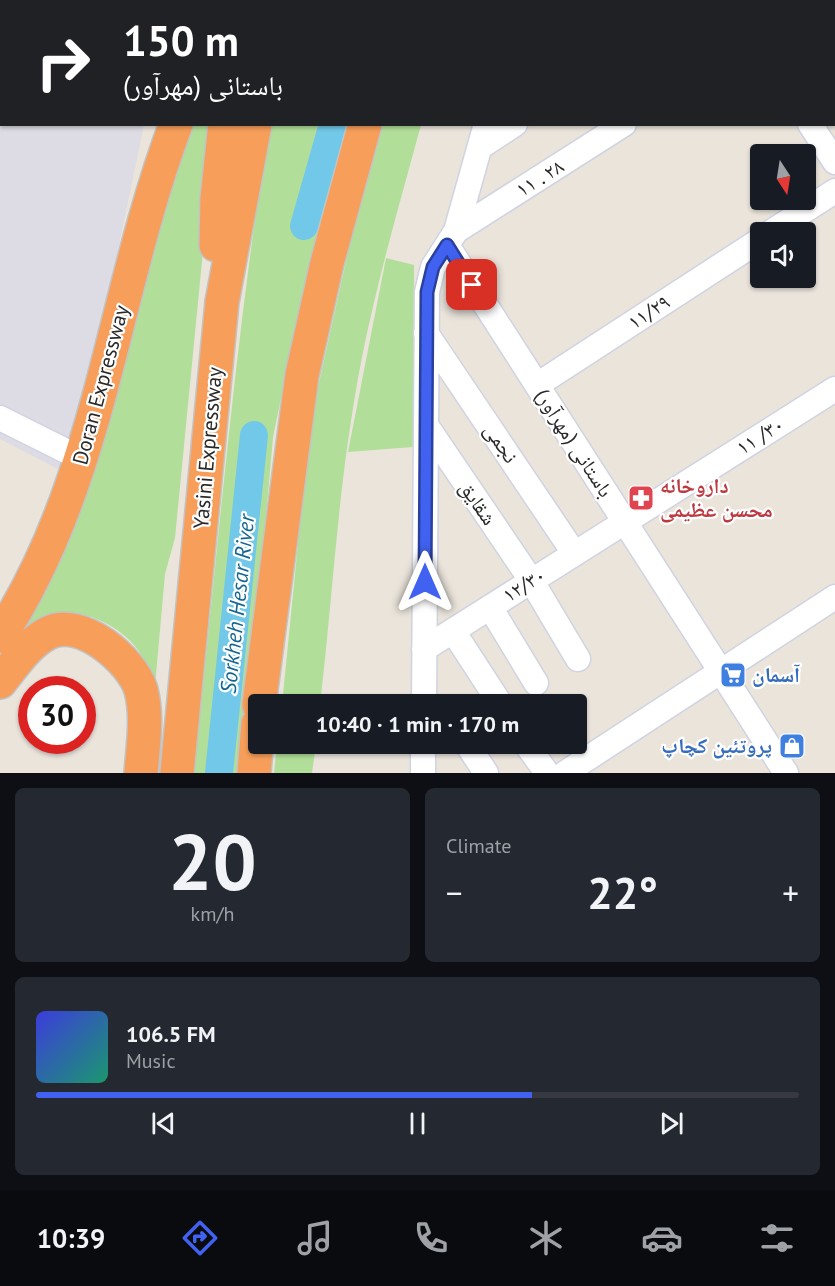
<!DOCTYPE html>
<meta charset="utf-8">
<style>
:root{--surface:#171b24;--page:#242831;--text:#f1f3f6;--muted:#9ea1a6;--line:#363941;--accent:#4162f1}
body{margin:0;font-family:"PT Sans","Noto Naskh Arabic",sans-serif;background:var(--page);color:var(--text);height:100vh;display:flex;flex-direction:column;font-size:22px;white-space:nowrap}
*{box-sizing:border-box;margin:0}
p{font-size:20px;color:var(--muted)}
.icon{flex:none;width:33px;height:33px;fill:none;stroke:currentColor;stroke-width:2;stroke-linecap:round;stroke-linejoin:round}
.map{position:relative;height:773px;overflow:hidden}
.panel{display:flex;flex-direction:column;gap:15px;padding:15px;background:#0d0f14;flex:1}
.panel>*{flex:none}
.banner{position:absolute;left:0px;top:0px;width:836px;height:126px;box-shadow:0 2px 4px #0004;background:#202124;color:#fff;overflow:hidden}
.needle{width:39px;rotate:168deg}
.buttons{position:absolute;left:750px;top:144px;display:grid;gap:12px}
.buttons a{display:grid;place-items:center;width:66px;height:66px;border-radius:6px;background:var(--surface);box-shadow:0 2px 4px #0004;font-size:30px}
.speed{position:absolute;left:18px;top:676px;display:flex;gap:12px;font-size:30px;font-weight:700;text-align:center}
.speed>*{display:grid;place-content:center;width:78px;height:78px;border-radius:50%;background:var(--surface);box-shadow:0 2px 4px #0004;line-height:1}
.speed .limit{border:9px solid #d22;background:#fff;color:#111}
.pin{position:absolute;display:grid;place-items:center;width:51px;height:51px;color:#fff;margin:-26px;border-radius:12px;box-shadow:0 3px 9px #0006}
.me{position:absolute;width:66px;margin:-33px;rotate:0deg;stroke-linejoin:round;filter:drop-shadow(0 0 4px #0008)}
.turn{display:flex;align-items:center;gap:21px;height:126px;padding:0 24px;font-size:27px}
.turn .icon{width:78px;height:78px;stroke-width:2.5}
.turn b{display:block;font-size:42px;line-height:51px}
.big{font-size:45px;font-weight:700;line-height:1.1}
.panel .widget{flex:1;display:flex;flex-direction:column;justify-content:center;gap:9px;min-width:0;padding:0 21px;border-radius:9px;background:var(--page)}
.panel .dial{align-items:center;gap:0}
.dial b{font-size:78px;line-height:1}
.song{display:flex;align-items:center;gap:18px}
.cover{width:72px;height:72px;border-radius:9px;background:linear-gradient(135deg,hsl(240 70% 55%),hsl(160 70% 35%))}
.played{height:6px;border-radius:3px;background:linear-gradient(90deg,var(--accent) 65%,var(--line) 65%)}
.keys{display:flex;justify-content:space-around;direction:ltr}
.heat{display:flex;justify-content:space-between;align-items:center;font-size:33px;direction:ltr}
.panel .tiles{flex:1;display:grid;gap:15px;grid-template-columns:1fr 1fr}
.widget:last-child{grid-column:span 2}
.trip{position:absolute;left:248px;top:694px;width:339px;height:60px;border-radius:6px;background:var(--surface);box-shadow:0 2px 4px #0004;font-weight:700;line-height:60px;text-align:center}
.dock{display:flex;height:96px;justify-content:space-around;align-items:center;background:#090b0e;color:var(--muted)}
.dock .icon{width:42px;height:42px}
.dock .selected{color:var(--accent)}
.dock b{font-size:27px;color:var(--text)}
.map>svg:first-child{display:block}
.industrial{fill:#dddbe3}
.green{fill:#b1df99}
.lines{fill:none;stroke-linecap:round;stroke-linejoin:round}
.river{stroke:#72c8e8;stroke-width:28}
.minor-casing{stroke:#d0d3e1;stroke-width:27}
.highway-casing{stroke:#c3c3c3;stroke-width:36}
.minor{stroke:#fff;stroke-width:24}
.highway{stroke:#f69e5a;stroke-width:33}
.route-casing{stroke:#2a409d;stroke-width:15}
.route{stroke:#4162f1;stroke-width:10}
.labels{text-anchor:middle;stroke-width:4.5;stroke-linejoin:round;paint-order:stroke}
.street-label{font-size:21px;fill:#292929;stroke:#fff}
.health-label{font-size:21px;font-weight:bold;fill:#be3a42;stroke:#fff;text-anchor:start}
.shop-label{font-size:21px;font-weight:bold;fill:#366cbe;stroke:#fff;text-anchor:start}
.water-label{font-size:22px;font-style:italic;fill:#146692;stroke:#fff}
</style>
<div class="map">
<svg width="835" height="773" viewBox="0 0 835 773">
<rect width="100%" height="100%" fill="#eae4db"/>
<path class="industrial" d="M0 0H195L2 2V124L144 125 85 408 64 472 0 439Z"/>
<path class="green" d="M187 125H219L207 210 175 538 165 574 154 697C150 683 149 666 140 653 121 623 71 601 38 619 24 626 12 641 0 652Z
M269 125H348L305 283 273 437 257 619 238 773H194C217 557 235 339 269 125Z
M383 125H421C396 217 369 308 354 402 337 503 332 604 320 705H282L310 423 349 248Z
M386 258 414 265 413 447 348 452Z
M277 744H316L312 773H274Z"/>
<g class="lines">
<path class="river" d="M366 2V0
M304 226 333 124
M219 773 254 435"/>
<g class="minor-casing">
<path id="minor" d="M727 0 728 2
M569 2 571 0
M706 2 708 0
M818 2 820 0
M810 124 835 162
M480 147 515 124
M456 231 624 124
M771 232 835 191
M447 245 786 773
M426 333 574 553
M537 385 760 240
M0 418 82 459
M426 425 531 580 578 659
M490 607 536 683
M453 631 501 705
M424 649 835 389
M424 705 427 292 433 267 456 231 486 124
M467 744 486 773
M526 744 547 773
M423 773V744
M565 773 835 597"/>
</g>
<g class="highway-casing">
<path id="highway" d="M232 2 233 0
M284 2V0
M399 2 400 0
M216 245 217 199 225 124
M0 636C101 481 112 294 176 124
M0 682C14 665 27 644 48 633 80 616 132 660 141 690 148 717 143 746 141 773
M259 705 302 375 327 263 365 124
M177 773 222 302 255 124
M254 773 258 724"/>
</g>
<use href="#minor" class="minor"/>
<use href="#highway" class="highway"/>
</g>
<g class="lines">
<g class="route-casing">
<path id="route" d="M425 582 427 292 433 267 447 245 472 285"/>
</g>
<use href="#route" class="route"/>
</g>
<defs>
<g id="pharmacy-square" transform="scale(1.35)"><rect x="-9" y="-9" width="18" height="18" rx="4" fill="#e0444e" stroke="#fff"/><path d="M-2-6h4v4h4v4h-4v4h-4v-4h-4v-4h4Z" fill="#fff"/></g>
<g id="supermarket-square" transform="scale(1.35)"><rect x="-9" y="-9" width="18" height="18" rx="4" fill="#3f7fe0" stroke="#fff"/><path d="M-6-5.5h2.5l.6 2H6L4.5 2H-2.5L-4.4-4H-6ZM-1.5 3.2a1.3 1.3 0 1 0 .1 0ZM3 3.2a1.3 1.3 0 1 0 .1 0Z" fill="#fff"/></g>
<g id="shop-square" transform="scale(1.35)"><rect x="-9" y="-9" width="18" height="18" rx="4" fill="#3f7fe0" stroke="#fff"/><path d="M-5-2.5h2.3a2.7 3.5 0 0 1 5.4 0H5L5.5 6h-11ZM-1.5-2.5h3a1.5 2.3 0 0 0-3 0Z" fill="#fff"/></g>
</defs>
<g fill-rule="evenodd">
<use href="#pharmacy-square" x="641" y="498"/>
<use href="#supermarket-square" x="733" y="675"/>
<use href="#shop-square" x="792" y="746"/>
</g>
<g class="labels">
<g class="street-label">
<text transform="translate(540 178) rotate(-32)" y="7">۱۱ . ۲۸</text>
<text transform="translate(649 312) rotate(-33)" y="7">۱۱/۲۹</text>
<text transform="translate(101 385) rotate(-75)" y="7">Doran Expressway</text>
<text transform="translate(760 436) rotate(-32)" y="7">۱۱ /۳۰</text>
<text transform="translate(501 443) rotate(56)" y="7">نجمی</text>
<text transform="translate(574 443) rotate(57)" y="7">باستانی (مهرآور)</text>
<text transform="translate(208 448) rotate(-85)" y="7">Yasini Expressway</text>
<text transform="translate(478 503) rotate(56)" y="7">شقایق</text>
<text transform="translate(524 585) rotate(-32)" y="7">۱۲/۳۰</text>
</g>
<g class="health-label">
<text x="660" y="493">داروخانه<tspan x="660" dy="24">محسن عظیمی</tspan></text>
</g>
<g class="shop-label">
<text x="752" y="682">آسمان</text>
<text x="772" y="753" text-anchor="end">پروتئین کچاپ</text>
</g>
<g class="water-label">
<text transform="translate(237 604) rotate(-84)" y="8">Sorkheh Hesar River</text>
</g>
</g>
</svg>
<div class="buttons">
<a><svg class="needle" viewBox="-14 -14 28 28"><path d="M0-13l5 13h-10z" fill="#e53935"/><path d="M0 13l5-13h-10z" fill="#9ea1a6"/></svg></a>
<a><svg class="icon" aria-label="sound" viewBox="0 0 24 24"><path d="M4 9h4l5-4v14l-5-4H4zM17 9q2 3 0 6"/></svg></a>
</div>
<div class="speed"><div class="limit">30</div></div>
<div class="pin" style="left:472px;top:285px;background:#d93025"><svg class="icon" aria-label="arrive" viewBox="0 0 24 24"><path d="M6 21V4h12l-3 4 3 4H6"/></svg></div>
<svg class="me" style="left:425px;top:582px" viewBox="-20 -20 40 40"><path d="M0-17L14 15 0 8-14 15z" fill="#4162f1" stroke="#fff" stroke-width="4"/></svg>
<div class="trip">10:40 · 1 min · 170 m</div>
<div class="banner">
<div class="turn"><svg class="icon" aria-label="right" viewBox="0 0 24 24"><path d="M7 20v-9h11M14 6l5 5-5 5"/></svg><div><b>150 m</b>باستانی (مهرآور)</div></div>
</div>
</div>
<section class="panel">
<div class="tiles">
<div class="widget dial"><b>20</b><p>km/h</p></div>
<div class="widget"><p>Climate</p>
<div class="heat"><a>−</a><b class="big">22°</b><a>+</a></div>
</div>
<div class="widget">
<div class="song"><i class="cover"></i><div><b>106.5 FM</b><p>Music</p></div></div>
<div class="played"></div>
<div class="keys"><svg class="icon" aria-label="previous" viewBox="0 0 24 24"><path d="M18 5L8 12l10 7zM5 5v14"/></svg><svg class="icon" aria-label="pause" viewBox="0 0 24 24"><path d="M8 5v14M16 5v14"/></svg><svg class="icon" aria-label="next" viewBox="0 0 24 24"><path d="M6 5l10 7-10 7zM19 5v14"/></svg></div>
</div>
</div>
</section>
<nav class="dock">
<b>10:39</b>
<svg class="icon selected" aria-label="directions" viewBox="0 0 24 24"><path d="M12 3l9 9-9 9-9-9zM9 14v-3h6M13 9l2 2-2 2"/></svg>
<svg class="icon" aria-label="music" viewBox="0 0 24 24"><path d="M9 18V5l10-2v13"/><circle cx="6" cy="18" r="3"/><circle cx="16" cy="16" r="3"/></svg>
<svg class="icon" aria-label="phone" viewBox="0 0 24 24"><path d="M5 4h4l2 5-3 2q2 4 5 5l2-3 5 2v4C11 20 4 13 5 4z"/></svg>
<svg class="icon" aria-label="climate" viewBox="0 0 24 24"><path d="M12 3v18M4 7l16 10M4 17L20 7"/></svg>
<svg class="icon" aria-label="car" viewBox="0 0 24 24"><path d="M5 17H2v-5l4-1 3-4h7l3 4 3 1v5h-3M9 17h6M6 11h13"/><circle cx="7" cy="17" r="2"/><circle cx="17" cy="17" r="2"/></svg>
<svg class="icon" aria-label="filters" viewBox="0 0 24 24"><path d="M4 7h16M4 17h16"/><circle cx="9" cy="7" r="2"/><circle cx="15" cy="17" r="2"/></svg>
</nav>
